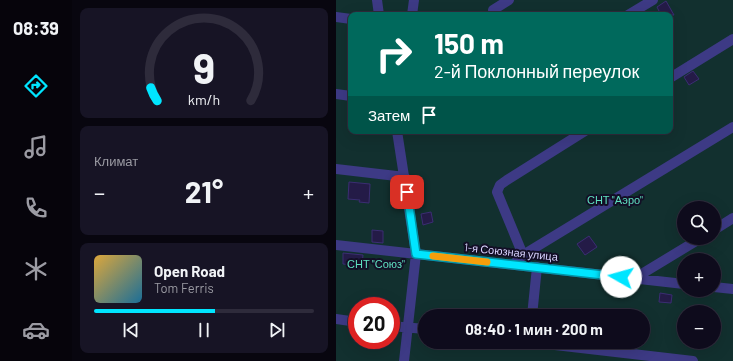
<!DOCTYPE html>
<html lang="ru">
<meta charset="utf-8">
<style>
:root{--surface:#0e0b1c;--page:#171425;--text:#f1f3f6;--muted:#9b9ba3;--line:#2e2b3b;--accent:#00e5ff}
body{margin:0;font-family:Barlow,sans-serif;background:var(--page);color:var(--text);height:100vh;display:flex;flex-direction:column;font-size:15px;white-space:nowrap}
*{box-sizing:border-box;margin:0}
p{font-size:13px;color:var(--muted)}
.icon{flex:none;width:22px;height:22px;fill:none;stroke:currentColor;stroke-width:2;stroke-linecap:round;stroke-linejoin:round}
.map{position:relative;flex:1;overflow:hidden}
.details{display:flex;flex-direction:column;gap:8px;padding:8px;background:#08060f;width:264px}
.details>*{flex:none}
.guide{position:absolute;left:12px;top:12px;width:325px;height:122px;border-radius:8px;box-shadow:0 4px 16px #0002,0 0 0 1px var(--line);background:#00695c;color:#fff;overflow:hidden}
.tools{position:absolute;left:341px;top:201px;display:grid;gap:8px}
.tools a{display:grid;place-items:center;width:44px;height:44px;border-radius:50%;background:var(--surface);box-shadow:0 4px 16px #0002,0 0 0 1px var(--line);font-size:20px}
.speed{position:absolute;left:12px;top:297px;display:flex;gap:8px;font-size:20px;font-weight:700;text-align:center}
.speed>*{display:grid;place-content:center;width:52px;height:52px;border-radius:50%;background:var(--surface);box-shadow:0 4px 16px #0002,0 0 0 1px var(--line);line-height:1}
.speed .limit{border:6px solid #d22;background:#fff;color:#111}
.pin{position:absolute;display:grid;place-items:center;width:34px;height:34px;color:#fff;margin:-17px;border-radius:8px;box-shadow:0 2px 6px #0006}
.me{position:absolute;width:44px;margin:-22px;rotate:277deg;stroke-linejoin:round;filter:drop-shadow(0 0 3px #0008)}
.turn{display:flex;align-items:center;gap:14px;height:84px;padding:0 20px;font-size:18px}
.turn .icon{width:52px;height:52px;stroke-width:2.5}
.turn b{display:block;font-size:28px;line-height:34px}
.then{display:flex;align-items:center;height:38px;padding:0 20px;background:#0003;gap:8px;font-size:15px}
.big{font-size:30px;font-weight:700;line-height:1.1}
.details .card{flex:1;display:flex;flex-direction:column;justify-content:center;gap:6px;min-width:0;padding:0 14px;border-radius:8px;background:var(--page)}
.details .dial{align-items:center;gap:0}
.dial svg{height:104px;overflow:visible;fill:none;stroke:var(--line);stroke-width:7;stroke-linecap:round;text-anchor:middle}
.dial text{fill:var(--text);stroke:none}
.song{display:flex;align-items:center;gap:12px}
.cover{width:48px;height:48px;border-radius:6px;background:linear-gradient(135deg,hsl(40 70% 55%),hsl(200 70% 35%))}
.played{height:4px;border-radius:2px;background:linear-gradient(90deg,var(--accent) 55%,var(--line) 55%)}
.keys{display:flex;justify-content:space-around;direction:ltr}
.heat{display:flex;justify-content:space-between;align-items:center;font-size:22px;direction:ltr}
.trip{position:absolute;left:82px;top:309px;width:232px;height:40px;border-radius:20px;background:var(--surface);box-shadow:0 4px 16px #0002,0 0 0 1px var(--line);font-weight:700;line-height:40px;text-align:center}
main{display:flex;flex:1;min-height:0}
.tabs{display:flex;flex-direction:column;width:72px;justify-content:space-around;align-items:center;background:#06040b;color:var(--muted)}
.tabs .icon{width:28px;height:28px}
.tabs .current{color:var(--accent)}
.tabs b{font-size:18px;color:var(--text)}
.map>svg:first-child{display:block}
.green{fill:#12302f;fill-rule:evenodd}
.building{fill:#241b47;stroke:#3b2d73}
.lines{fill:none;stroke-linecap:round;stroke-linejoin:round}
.minor{stroke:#3d3a85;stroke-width:10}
.route-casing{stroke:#0095a6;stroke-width:10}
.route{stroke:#00e5ff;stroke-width:7}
.slow{stroke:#f59e0b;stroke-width:7}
.labels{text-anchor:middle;stroke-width:4;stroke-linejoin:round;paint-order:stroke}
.park-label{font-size:11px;fill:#5fe0c0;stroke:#130f26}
.street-label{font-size:11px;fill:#d9d4ff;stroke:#130f26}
</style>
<main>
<nav class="tabs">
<b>08:39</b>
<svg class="icon current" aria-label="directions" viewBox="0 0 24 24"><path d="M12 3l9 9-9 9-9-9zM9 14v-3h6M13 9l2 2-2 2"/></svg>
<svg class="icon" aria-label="music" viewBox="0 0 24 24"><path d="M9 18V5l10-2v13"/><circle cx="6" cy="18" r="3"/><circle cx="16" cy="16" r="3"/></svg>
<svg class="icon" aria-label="phone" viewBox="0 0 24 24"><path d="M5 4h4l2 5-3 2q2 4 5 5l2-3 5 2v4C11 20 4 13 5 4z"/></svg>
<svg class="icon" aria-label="climate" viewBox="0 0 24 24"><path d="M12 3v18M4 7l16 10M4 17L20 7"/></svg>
<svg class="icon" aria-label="car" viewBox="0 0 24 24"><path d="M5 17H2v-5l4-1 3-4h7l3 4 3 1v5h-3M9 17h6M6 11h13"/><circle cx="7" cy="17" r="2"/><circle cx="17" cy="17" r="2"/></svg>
</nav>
<section class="details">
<div class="card dial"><svg viewBox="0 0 100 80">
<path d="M14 69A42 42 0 1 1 86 69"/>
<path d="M14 69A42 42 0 0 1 9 59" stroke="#00e5ff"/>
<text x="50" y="56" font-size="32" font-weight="700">9</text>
<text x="50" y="72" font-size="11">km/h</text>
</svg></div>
<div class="card"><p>Климат</p>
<div class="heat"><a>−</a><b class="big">21°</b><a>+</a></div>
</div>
<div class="card">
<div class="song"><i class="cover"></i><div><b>Open Road</b><p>Tom Ferris</p></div></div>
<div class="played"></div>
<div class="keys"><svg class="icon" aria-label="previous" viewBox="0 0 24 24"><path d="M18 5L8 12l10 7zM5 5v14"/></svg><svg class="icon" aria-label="pause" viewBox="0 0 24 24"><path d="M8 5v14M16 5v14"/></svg><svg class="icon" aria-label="next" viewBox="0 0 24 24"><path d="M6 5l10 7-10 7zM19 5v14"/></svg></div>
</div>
</section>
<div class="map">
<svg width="397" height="361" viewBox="0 0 397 361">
<rect width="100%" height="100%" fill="#130f26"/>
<path class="green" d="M0 0H397V361H0ZM15 15H334V131H15ZM348 208H378V238H348ZM348 260H378V290H348ZM21 306H55V340H21ZM348 312H378V342H348ZM89 316H307V342H89Z"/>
<path class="building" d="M330 1 338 15H325L321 7Z
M357 71 363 79 353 85 348 77Z
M13 182 34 184 33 203 23 202 24 200 12 199Z
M95 212 97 222 87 225 85 214Z
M36 230 47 231V243L36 242Z
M253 236 261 247 249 255 241 244Z
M7 253 27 255 26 266 7 264Z
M324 293 336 295 335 303 323 302Z"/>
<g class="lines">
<path class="minor" d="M41 0 43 15
M157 10 173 0
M76 15 78 0
M292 15 317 0
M0 17 15 19
M334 78 397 39
M0 94 15 96
M61 131 80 254 68 361
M0 169 69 177
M378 230 397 218
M0 245 348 284
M187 255 161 192 164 185 171 180 249 131
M177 265 187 255 397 127
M299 278 365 238
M378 287 397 289
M196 316 201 267
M0 319 21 322
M55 326 89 329
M193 342 357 361"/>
</g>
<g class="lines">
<g class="route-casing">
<path id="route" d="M71 192 80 254 285 277"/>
</g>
<use href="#route" class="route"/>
<path class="slow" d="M97 256 151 262"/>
</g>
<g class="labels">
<g class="park-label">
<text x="279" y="204">СНТ "Аэро"</text>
<text x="40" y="268">СНТ "Союз"</text>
</g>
<g class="street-label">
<text transform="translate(175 252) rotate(6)" y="4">1-я Союзная улица</text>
</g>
</g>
</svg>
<div class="tools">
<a><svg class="icon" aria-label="search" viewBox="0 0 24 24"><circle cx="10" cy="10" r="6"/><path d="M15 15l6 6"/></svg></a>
<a>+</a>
<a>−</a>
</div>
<div class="speed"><div class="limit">20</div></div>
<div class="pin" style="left:71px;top:192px;background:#d93025"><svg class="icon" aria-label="arrive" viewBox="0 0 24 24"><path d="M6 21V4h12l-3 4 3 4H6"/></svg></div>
<svg class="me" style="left:285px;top:277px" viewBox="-20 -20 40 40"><circle r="19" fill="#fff"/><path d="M0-13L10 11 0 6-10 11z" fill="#00e5ff"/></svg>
<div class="trip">08:40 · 1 мин · 200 m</div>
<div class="guide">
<div class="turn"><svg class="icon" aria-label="right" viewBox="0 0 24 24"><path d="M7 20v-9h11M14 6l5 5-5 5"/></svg><div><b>150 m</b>2-й Поклонный переулок</div></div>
<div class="then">Затем<svg class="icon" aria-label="arrive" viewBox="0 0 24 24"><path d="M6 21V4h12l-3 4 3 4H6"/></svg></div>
</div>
</div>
</main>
